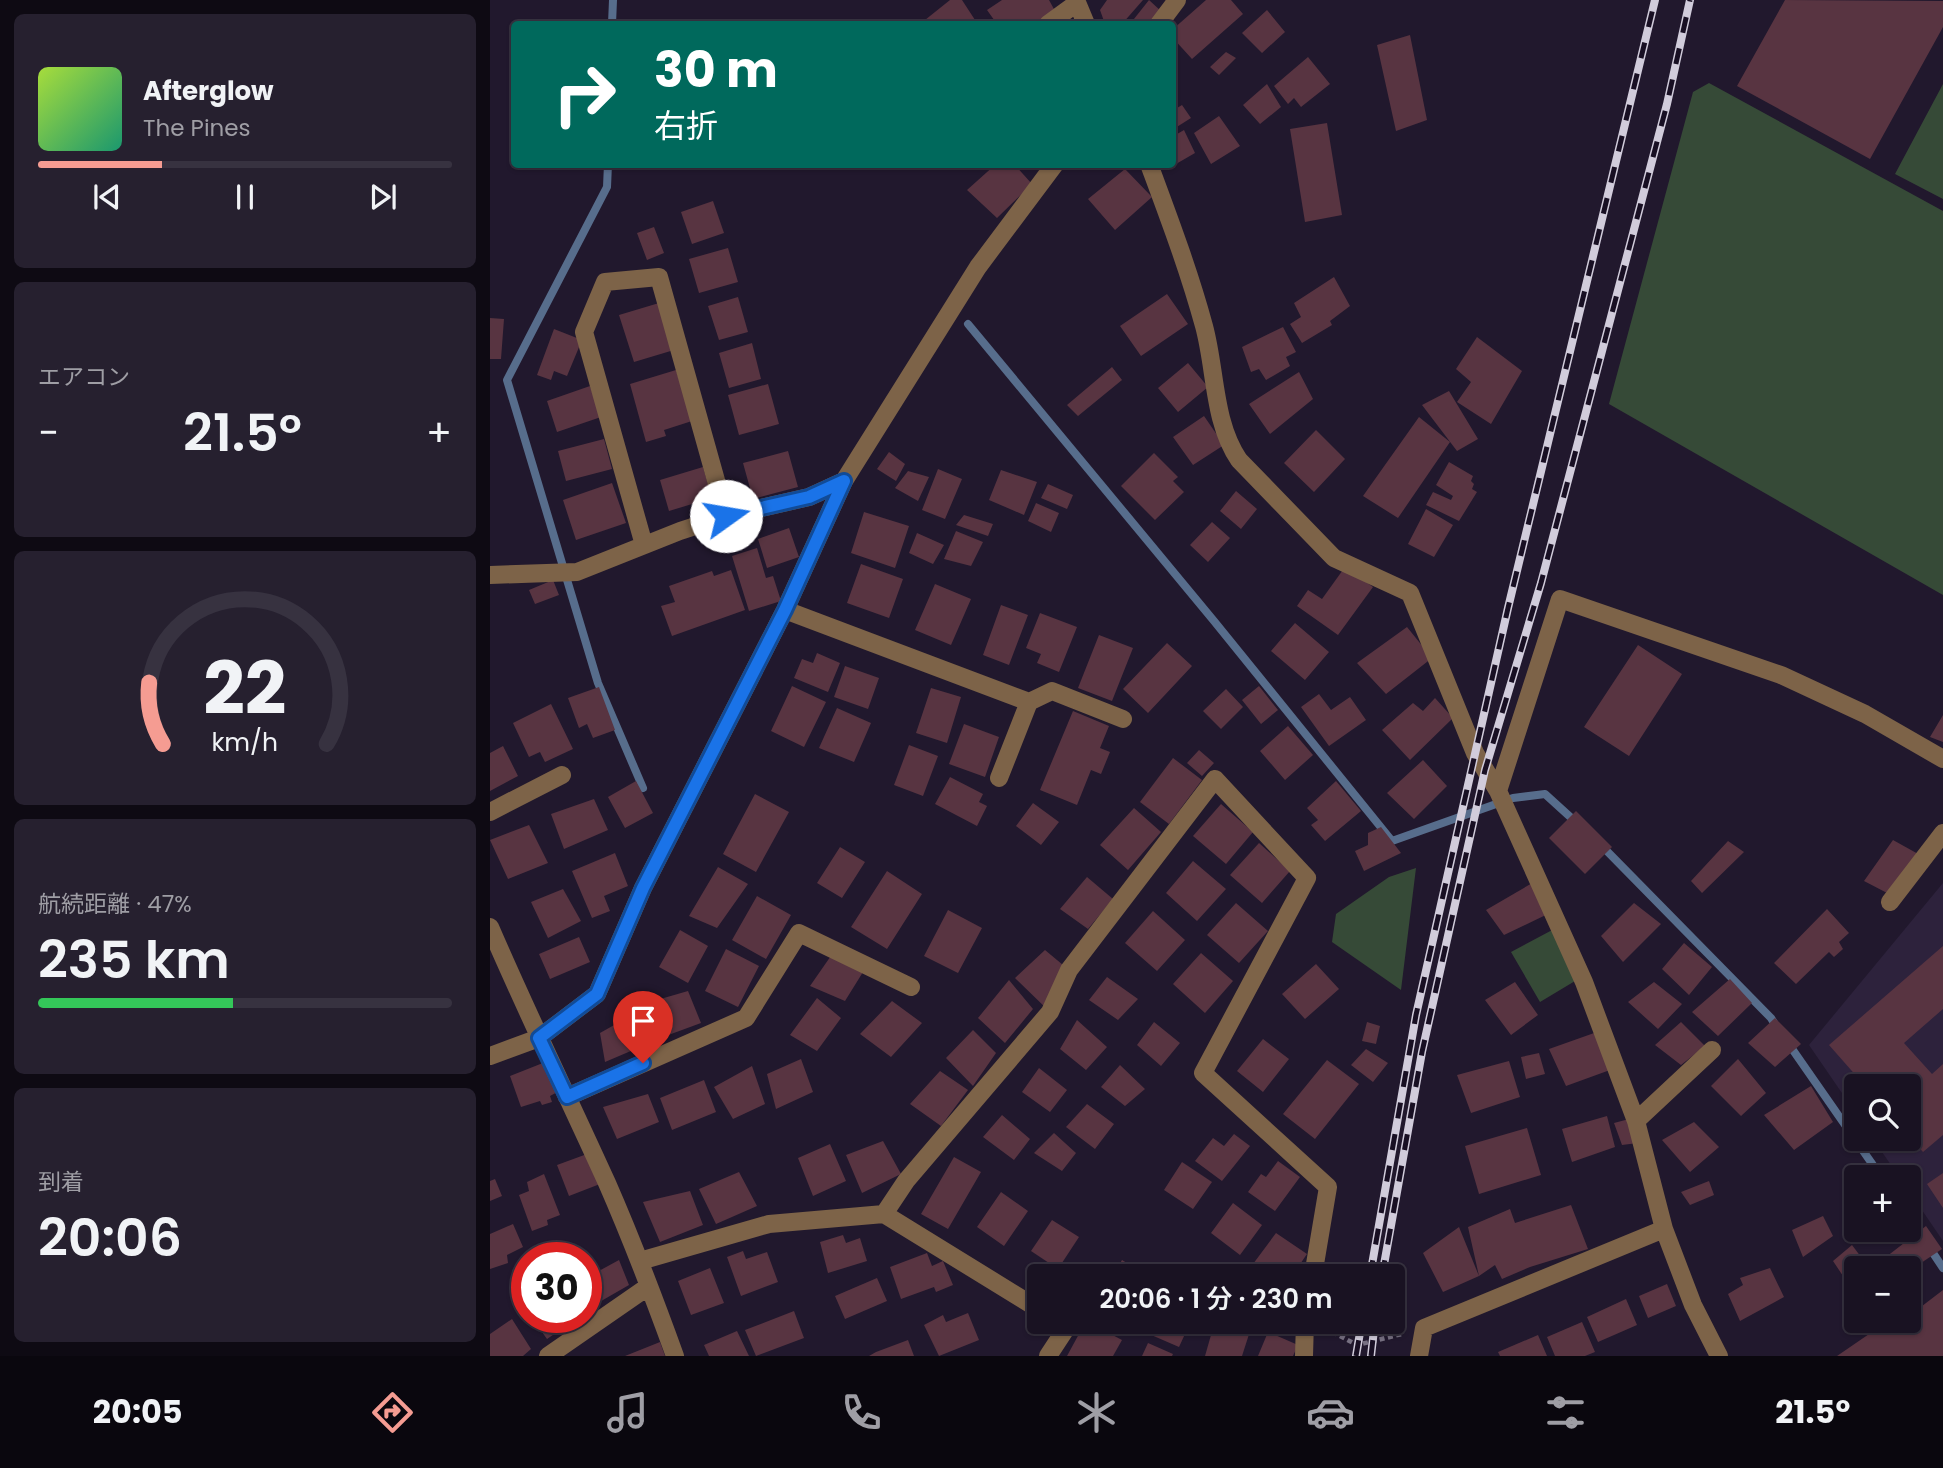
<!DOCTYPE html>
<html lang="ja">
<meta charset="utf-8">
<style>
:root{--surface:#191222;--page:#26202f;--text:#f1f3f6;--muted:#9f9ea5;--line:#373240;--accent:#f59c92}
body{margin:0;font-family:Poppins,"Noto Sans JP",sans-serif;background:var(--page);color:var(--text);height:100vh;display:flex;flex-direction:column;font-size:26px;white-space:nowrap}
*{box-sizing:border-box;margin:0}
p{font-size:23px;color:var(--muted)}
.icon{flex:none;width:38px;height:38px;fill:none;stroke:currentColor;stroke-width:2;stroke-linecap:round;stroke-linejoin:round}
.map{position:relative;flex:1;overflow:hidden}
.details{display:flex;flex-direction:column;gap:14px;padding:14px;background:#0e0a13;width:490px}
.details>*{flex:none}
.guide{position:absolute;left:21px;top:21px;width:665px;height:147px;border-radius:7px;box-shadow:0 2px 5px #0004,0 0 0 2px var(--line);background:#00695c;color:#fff;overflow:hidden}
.controls{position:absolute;left:1354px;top:1074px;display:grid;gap:14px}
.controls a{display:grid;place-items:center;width:77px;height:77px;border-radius:7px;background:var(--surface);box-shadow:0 2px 5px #0004,0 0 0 2px var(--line);font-size:35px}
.speed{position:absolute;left:21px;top:1242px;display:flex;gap:14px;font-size:35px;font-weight:700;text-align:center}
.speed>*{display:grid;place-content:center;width:91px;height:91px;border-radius:50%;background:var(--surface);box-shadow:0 2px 5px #0004,0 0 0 2px var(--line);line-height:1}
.speed .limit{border:10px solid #d22;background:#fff;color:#111}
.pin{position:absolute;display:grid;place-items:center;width:60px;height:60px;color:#fff;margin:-72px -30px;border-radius:50% 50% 50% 0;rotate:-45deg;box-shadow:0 0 7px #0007}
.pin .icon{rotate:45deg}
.me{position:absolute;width:77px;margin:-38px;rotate:77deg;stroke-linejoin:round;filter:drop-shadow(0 0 5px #0008)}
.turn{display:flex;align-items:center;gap:24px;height:147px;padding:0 28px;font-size:32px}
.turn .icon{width:91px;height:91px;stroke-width:2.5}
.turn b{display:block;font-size:49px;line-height:60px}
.big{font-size:52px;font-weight:600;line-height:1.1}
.details .tile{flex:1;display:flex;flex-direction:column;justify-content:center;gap:10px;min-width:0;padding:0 24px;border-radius:10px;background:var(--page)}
.details .dial{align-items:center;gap:0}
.dial svg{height:182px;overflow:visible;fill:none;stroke:var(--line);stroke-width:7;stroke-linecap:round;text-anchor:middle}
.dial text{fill:var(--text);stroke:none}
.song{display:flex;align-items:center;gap:21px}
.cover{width:84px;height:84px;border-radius:10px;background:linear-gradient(135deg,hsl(80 70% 55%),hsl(160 70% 35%))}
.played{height:7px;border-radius:4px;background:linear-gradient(90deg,var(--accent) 30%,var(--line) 30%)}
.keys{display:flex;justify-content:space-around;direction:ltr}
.heat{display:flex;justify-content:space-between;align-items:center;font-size:38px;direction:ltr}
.charge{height:10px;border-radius:5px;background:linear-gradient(90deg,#34c759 47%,var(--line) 0)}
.trip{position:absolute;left:537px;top:1264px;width:378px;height:70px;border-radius:7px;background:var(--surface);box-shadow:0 2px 5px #0004,0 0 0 2px var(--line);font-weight:600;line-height:70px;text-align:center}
.tab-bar{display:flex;height:112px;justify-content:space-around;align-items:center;background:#0a070e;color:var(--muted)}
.tab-bar .icon{width:49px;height:49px}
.tab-bar .active{color:var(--accent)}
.tab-bar b{font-size:32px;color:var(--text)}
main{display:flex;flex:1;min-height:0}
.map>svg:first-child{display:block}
.built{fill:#2d223c}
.green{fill:#364a37}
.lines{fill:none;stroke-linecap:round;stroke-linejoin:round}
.stream{stroke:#576d8c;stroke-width:8}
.building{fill:#583441}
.path{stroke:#777082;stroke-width:4.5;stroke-dasharray:5 3.5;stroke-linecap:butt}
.minor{stroke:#7d6348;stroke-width:18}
.rail-casing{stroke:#d1ccdb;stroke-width:8}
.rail{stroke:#180f23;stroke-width:5;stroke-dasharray:16;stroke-linecap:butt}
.route-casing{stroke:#114b97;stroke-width:18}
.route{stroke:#1a73e8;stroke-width:12}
</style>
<main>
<section class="details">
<div class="tile">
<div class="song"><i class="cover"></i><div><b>Afterglow</b><p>The Pines</p></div></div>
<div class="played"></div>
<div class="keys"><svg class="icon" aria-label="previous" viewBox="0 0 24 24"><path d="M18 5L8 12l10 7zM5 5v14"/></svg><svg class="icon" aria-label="pause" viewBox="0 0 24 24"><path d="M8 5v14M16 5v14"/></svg><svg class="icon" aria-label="next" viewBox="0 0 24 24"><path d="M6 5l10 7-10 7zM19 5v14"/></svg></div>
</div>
<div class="tile"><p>エアコン</p>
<div class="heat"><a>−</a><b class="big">21.5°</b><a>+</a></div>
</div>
<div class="tile dial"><svg viewBox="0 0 100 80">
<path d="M14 69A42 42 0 1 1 86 69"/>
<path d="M14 69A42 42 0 0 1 8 42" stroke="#f59c92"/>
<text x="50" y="56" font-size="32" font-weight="700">22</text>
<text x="50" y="72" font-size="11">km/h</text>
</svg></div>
<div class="tile"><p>航続距離 · 47%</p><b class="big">235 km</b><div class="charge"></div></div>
<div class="tile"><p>到着</p><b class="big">20:06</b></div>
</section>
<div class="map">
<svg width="1453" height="1356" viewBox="0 0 1453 1356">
<rect width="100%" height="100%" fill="#21182d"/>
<path class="built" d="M1453 883V1241L1419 1191V1178H1410L1383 1139H1419V1087H1367V1115L1319 1045Z"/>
<path class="green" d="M1219 83 1453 211V595L1119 404 1203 92Z
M1453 84V199L1405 174Z
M926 868 911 990 842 942 846 914 899 877Z
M1066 928 1085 981 1050 1002 1021 952Z"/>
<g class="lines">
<path class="stream" d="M122 24 123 0
M118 164 117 187 17 380 108 683 153 788
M478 324 724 621 902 841 1023 798 1055 794 1088 824
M1110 844 1281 1018 1288 1029
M1298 1043 1392 1178
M1419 1217 1453 1268"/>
</g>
<path class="building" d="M460 0H472L487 23 439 24 435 20Z
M512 0H559L565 11 547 24H507L497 10Z
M617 0H653L632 24H615L610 10Z
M659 0 672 12 663 24H640Z
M716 0H741L753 14 702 59 682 37V30Z
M1295 0 1453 1V27L1380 159 1247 86Z
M777 10 795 32 772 53 752 33Z
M920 35 937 120 906 131 887 45Z
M736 52 746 58 729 75 720 67Z
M818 57 840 84 811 107 804 98 798 104 784 86Z
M777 84 791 107 770 124 753 105Z
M692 105 701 118 682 130V111Z
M729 116 750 146 721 164 704 133Z
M837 123 852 215 815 222 800 129Z
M694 130 705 153 686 164 682 158V137Z
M506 164H524L542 184 507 218 477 190Z
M635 169 662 197 625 230 598 199Z
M223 201 234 233 202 244 191 212Z
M164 227 174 253 157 260 147 233Z
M238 248 248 282 209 293 199 259Z
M844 277 860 306 840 321 842 325 812 343 800 324 811 317 804 303Z
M677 294 698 324 651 356 630 326Z
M248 297 258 332 229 340 218 306Z
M169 303 184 350 144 362 129 315Z
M0 318 14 319 11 359H0Z
M793 327 806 352 796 357 800 366 776 380 769 369 761 372 752 347Z
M64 329 92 340 77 376 64 371 61 380 47 375Z
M987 337 1032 371 1001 424 967 402 981 382 966 369Z
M262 343 271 379 239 388 229 353Z
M698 363 718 387 688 412 668 388Z
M622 367 632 380 588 416 577 405Z
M186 370 202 421 174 430 176 436 156 442 140 384Z
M809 372 823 399 780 434 759 404Z
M278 384 289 424 249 435 238 395Z
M100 386 111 417 67 432 57 401Z
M959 391 988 439 967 451 932 405Z
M714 416 734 445 703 465 683 437Z
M929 417 960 442 908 518 873 496Z
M826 430 855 459 824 492 794 463Z
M114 439 122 469 76 481 68 451Z
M298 451 308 487 263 499 253 463Z
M399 452 415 464 406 481 387 469Z
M664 453 688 477 683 481 694 492 665 520 631 486Z
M959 462 983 476 981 481 984 484 982 489 987 492 969 521 936 505 943 492 961 500 963 496 946 485Z
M213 467 222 498 179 511 170 480Z
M448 469 472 479 455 519 432 510Z
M511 470 547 482 534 515 499 500Z
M418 471 439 477 428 501 405 488Z
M122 483 136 523 86 540 73 500Z
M558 484 583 495 577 509 551 498Z
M746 491 767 509 751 529 730 511Z
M546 503 569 513 561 532 538 521Z
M936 509 963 525 944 557 918 544Z
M374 512 419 526 405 568 361 553Z
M474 515 503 524 498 536 466 525Z
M722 522 740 538 718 562 700 545Z
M299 528 309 557 277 568 268 539Z
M466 531 493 542 481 566 454 559Z
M427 533 454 545 443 564 419 553Z
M267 548 276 578 283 576 291 601 259 611 242 556Z
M371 564 413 579 399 618 357 603Z
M855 567 883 587 848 635 807 606 818 590 832 599Z
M241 570 255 610 182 636 171 606 185 602 179 586 222 571 224 576Z
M63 580 69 595 45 604 39 590Z
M445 584 481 599 461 645 425 630Z
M511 605 538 615 519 665 493 655Z
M550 613 587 627 569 672 547 663 551 654 536 648Z
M805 623 839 652 815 680 781 651Z
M917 627 942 658 896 694 867 663Z
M609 635 643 648 622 701 588 688Z
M677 643 702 666 658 713 633 689Z
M1148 645 1192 674 1139 756 1094 727Z
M327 653 350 663 338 692 304 678 312 659 323 663Z
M355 666 389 678 378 709 344 697Z
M302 686 336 702 314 747 281 731Z
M769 686 788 710 771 724 752 700Z
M109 687 125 730 103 738 97 724 89 728 78 698Z
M441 688 471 697 457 743 426 733Z
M736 689 753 707 731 729 713 711Z
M829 694 841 710 860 697 876 720 839 746 811 707Z
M945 698 963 718 920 760 892 730 923 703 933 711Z
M61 704 83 749 55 762 50 752 39 757 23 723Z
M347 708 381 723 364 762 329 748Z
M583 711 619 726 610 748 620 752 611 774 601 770 587 805 550 790Z
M1453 715V742L1440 737Z
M474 724 509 737 495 777 459 764Z
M798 726 823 755 795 780 770 751Z
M419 745 448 756 433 796 404 785Z
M13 746 28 776 0 791V753Z
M709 750 724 763 712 776 697 763Z
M683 758 712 780 679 824 650 802Z
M933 760 957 786 924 819 897 793Z
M460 777 493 794 489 802 497 806 487 826 445 804Z
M146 781 163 813 135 828 118 797Z
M846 781 871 811 835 841 821 825 828 820 817 808Z
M265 794 299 812 266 872 233 854Z
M104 799 118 830 74 849 61 814Z
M543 803 569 822 551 845 526 826Z
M731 804 763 832 736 864 703 836Z
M644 808 671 832 638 870 610 845Z
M1086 811 1122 847 1095 874 1059 838Z
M39 825 58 863 18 879 0 840Z
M891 827 911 853 874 871 865 851 878 845V833Z
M1403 840 1430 855 1399 894 1374 881Z
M1238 841 1254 852 1212 893 1201 881Z
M769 843 800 871 772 903 740 875Z
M350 847 375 862 352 898 327 883Z
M125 853 138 886 114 896 120 911 102 918 82 871Z
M703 861 736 889 707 921 676 893Z
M228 867 258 884 227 928 199 916Z
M397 871 432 894 397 949 361 927Z
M597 877 623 899 598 929 570 909Z
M1044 882 1062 912 1014 935 996 910Z
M73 889 91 921 58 938 41 902Z
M267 896 301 915 276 959 242 940Z
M746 903 778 931 749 963 717 935Z
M1144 903 1171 924 1133 962 1111 936Z
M1337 909 1359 933 1349 942 1353 949 1344 957 1339 952 1306 984 1284 963Z
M458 910 492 928 468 973 434 956Z
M663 911 695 940 667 971 635 943Z
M190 930 218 946 198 983 169 967Z
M89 937 100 962 60 979 49 954Z
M1194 943 1222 967 1199 995 1172 969Z
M1453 946V1009L1414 1043 1442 1074 1453 1064V1135L1433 1152 1419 1136V1087H1376L1339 1045Z
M236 949 269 966 248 1007 215 991Z
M345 950 378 964 355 1001 320 986Z
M555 950 579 970 560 1012 525 978Z
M711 953 743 981 715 1013 683 984Z
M826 964 849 989 815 1019 792 994Z
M617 977 648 999 628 1020 599 1000Z
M1240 979 1262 1003 1228 1036 1202 1012Z
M519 980 543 1009 515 1043 488 1018Z
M1025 982 1048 1015 1021 1035 995 1000Z
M1164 982 1192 1004 1168 1029 1138 1002Z
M198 991 211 1023 173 1037 160 1002Z
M327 998 351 1018 327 1051 300 1035Z
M402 1001 432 1023 401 1057 370 1034Z
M149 1011 162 1042 115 1062 110 1033Z
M1285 1018 1311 1044 1285 1067 1258 1043Z
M587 1020 617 1047 596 1070 570 1049Z
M664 1022 690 1043 671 1066 647 1045Z
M877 1022 890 1026 886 1044 872 1041Z
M1191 1022 1215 1046 1191 1065 1165 1045Z
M483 1030 506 1053 483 1086 456 1058Z
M1107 1032 1120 1070 1076 1086 1059 1049Z
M773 1039 799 1059 773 1092 747 1071Z
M876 1049 898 1063 883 1082 861 1065Z
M1049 1053 1055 1074 1036 1079 1031 1057Z
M63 1059 73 1089 60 1096 62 1102 52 1105 50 1101 31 1107 20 1076Z
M311 1059 323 1092 286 1109 277 1074Z
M1248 1059 1276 1093 1251 1116 1221 1086Z
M837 1060 869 1084 825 1139 793 1114Z
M1019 1061 1030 1097 981 1113 967 1075Z
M630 1065 655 1089 635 1106 611 1087Z
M262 1066 275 1104 243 1119 224 1087Z
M549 1068 577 1090 560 1112 532 1092Z
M450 1071 478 1090 451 1126 420 1104Z
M214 1080 226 1112 182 1130 170 1098Z
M1321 1086 1343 1122 1304 1150 1274 1115Z
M158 1094 169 1122 127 1139 113 1107Z
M597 1104 624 1124 605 1149 576 1127Z
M512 1115 540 1139 524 1160 493 1137Z
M1117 1116 1125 1147 1082 1162 1072 1129Z
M1139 1119 1148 1143 1132 1145 1124 1123Z
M1204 1122 1229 1147 1200 1172 1172 1140Z
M1037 1128 1051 1175 989 1194 975 1146Z
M564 1133 586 1153 572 1171 544 1153Z
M744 1134 760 1146 732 1181 705 1161 723 1138 734 1146Z
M393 1141 411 1174 372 1193 356 1155Z
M340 1144 356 1181 323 1196 308 1158Z
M97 1154 110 1184 79 1196 67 1165Z
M464 1157 491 1172 458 1229 431 1214Z
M788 1161 810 1177 785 1211 758 1192 771 1174 776 1177Z
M692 1162 722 1182 703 1209 674 1190Z
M249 1172 267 1206 226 1224 209 1189Z
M1453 1173V1208L1437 1184Z
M54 1174 70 1215 57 1220 58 1225 42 1231 29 1195 39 1191 37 1182Z
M5 1179 12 1196 0 1201V1181Z
M1219 1181 1224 1195 1200 1205 1191 1192Z
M200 1191 213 1225 170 1242 153 1202Z
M511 1192 538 1211 514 1246 487 1227Z
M743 1203 772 1225 750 1255 721 1233Z
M1081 1205 1098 1249 1040 1267 1012 1279 1005 1265 989 1276 978 1227 1020 1209 1025 1223Z
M1333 1216 1343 1236 1313 1257 1302 1230Z
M562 1220 589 1237 568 1269 541 1251Z
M23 1224 33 1247 17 1255 18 1263 0 1269V1234Z
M1436 1226 1452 1249 1419 1271V1269H1405L1396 1257Z
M969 1227 989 1276 953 1292 933 1253Z
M786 1233 817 1254 802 1276H780L763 1264Z
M353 1235 356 1243 370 1238 377 1261 338 1273 330 1242Z
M1362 1245 1380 1269H1367V1297L1343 1261Z
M253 1251 256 1259 277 1252 288 1282 251 1296 237 1257Z
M437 1253 442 1266 453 1261 463 1285 446 1292 444 1287 411 1299 400 1267Z
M129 1260 139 1285 106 1304 96 1287V1278Z
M632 1260 658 1276H623Z
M220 1268 234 1303 201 1315 188 1281Z
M1280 1268 1294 1297 1250 1321 1238 1294 1253 1285 1250 1278Z
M387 1278 397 1301 355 1319 345 1296Z
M1177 1284 1186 1306 1158 1318 1149 1296Z
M1453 1290V1356H1347L1398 1321H1419V1316Z
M1136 1299 1147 1325 1108 1342 1097 1317Z
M304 1311 314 1338 266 1356 255 1330Z
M478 1313 489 1340 449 1356 434 1325 453 1315 456 1322Z
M42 1318H81L82 1322 57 1339Z
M22 1319 41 1349 33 1356H0V1334Z
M596 1321 632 1340 623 1356H577Z
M665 1321H701L689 1347 659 1334Z
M725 1321H750L762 1325 752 1356H715Z
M1092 1322 1105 1352 1095 1356H1065L1057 1337Z
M247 1331 259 1356H219L214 1345Z
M778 1332 808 1345 803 1356H768Z
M1048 1335 1057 1356H1010L1008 1352Z
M418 1340 424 1356H379L386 1352Z
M170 1342 175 1356H135Z
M658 1343 683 1354 682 1356H652Z"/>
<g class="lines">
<path class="path" d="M835 1328 867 1345 912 1334"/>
<path class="minor" d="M586 0 596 24
M558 24 587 3
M669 24 687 0
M659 164C679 218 699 271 714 326 726 370 723 422 749 460L844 558 920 593 985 753 1008 791 1094 982 1146 1121 1174 1229 1203 1305 1229 1356
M154 545 94 332 115 282 169 277 236 516
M0 575 87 572 190 531 236 516 319 497 354 481
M295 610 539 702 562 691 633 719
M509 778 539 702
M1008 791 1070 599 1291 675 1375 714 1453 759
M0 812 72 775
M1400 902 1453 833
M0 927C37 1013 78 1097 117 1183 142 1240 164 1298 185 1356
M0 1056 49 1038 107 994 153 888 295 610 354 481 488 267 565 164
M77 1097 256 1018 309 933 421 987
M1146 1121 1222 1050
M394 1214 416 1181 560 1012 579 970 725 779 817 878 713 1073 838 1187 823 1276
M150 1261 279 1224 394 1214 550 1310
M58 1356 159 1286
M558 1356 577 1327 567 1321
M814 1356 815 1321
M929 1356 934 1328 1174 1229"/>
<g class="rail-casing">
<path id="rail" d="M880 1276 926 1015 1018 608 1165 0
M892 1276 932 1052 995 770 1051 583 1177 104 1200 0
M866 1356 872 1321
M881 1356 885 1321"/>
</g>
<use href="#rail" class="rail"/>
</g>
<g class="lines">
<g class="route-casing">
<path id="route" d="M153 1063 77 1097 49 1038 107 994 153 888 295 610 354 481 319 497 236 516"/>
</g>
<use href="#route" class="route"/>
</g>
</svg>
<div class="controls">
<a><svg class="icon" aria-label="search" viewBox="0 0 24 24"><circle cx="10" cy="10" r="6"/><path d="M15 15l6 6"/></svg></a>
<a>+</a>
<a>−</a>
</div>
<div class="speed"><div class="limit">30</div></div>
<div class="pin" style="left:153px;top:1063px;background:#d93025"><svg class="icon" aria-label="arrive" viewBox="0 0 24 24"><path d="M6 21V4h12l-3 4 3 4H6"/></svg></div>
<svg class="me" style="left:236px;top:516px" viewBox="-20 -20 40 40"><circle r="19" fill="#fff"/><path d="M0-13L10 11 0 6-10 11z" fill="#1a73e8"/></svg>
<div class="trip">20:06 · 1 分 · 230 m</div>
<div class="guide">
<div class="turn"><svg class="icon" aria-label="right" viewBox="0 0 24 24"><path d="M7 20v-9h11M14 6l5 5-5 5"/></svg><div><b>30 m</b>右折</div></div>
</div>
</div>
</main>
<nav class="tab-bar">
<b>20:05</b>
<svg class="icon active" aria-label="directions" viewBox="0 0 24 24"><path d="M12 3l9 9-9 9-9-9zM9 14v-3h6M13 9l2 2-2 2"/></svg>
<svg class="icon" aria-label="music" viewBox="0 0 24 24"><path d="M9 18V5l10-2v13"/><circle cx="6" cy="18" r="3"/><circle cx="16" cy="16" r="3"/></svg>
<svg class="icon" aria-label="phone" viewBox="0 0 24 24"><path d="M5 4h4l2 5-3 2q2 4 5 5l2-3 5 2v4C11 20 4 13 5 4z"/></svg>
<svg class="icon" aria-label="climate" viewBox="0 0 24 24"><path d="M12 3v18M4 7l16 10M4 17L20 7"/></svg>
<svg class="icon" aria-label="car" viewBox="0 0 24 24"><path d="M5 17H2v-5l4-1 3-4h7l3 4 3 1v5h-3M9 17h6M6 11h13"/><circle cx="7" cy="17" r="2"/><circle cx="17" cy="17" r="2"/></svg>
<svg class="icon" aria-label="filters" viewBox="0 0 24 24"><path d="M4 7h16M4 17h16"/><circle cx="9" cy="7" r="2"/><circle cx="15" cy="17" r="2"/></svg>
<b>21.5°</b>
</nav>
